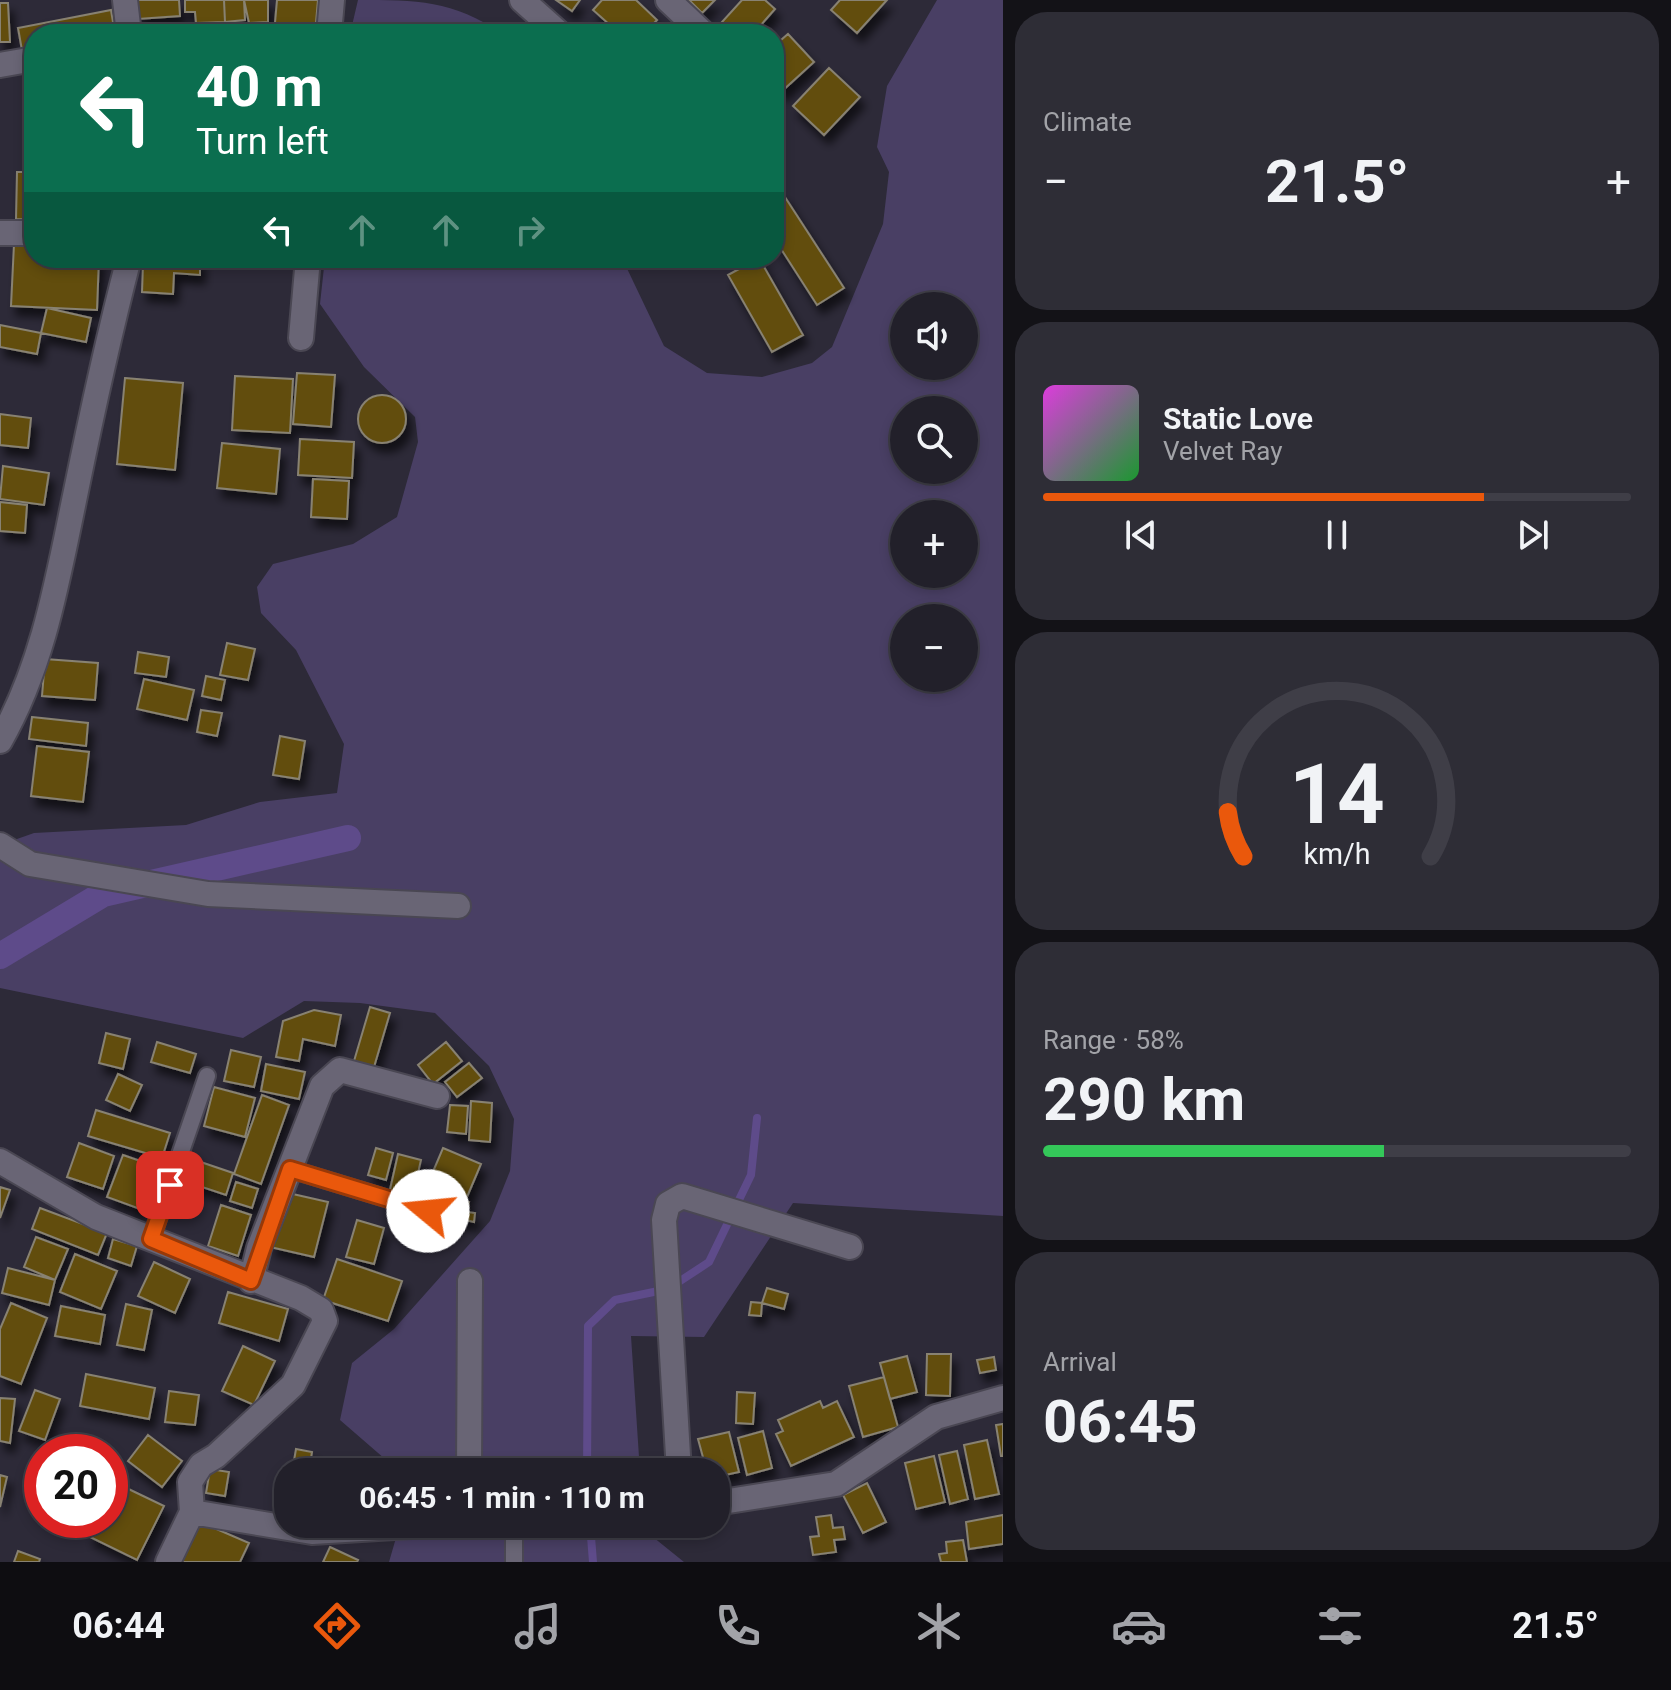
<!DOCTYPE html>
<meta charset="utf-8">
<style>
:root{--surface:#22202a;--page:#2e2d36;--text:#f1f3f6;--muted:#a2a3a8;--line:#3f3e47;--accent:#ea580c}
body{margin:0;font-family:Roboto,sans-serif;background:var(--page);color:var(--text);height:100vh;display:flex;flex-direction:column;font-size:30px;white-space:nowrap}
*{box-sizing:border-box;margin:0}
p{font-size:26px;color:var(--muted)}
.icon{flex:none;width:44px;height:44px;fill:none;stroke:currentColor;stroke-width:2;stroke-linecap:round;stroke-linejoin:round}
.map{position:relative;flex:1;overflow:hidden}
.details{display:flex;flex-direction:column;gap:12px;padding:12px;background:#131217;width:668px}
.details>*{flex:none}
.top-card{position:absolute;left:24px;top:24px;width:760px;height:244px;border-radius:32px;box-shadow:0 4px 12px #0003,0 0 0 2px var(--line);background:#0b6e4f;color:#fff;overflow:hidden}
.tools{position:absolute;left:890px;top:292px;display:grid;gap:16px}
.tools a{display:grid;place-items:center;width:88px;height:88px;border-radius:50%;background:var(--surface);box-shadow:0 4px 12px #0003,0 0 0 2px var(--line);font-size:40px}
.speed{position:absolute;left:24px;top:1434px;display:flex;gap:16px;font-size:40px;font-weight:700;text-align:center}
.speed>*{display:grid;place-content:center;width:104px;height:104px;border-radius:50%;background:var(--surface);box-shadow:0 4px 12px #0003,0 0 0 2px var(--line);line-height:1}
.speed .limit{border:12px solid #d22;background:#fff;color:#111}
.pin{position:absolute;display:grid;place-items:center;width:68px;height:68px;color:#fff;margin:-34px;border-radius:16px;box-shadow:0 4px 12px #0006}
.me{position:absolute;width:88px;margin:-44px;rotate:287deg;stroke-linejoin:round;filter:drop-shadow(0 0 6px #0008)}
.turn{display:flex;align-items:center;gap:28px;height:168px;padding:0 40px;font-size:36px}
.turn .icon{width:104px;height:104px;stroke-width:2.5}
.turn b{display:block;font-size:56px;line-height:68px}
.lanes{display:flex;align-items:center;height:76px;padding:0 40px;background:#0003;justify-content:center;gap:40px;direction:ltr}
.lanes .off{opacity:.35}
.big{font-size:60px;font-weight:700;line-height:1.1}
.details .tile{flex:1;display:flex;flex-direction:column;justify-content:center;gap:12px;min-width:0;padding:0 28px;border-radius:32px;background:var(--page)}
.details .dial{align-items:center;gap:0}
.dial svg{height:208px;overflow:visible;fill:none;stroke:var(--line);stroke-width:7;stroke-linecap:round;text-anchor:middle}
.dial text{fill:var(--text);stroke:none}
.song{display:flex;align-items:center;gap:24px}
.cover{width:96px;height:96px;border-radius:12px;background:linear-gradient(135deg,hsl(300 70% 55%),hsl(130 70% 35%))}
.played{height:8px;border-radius:4px;background:linear-gradient(90deg,var(--accent) 75%,var(--line) 75%)}
.keys{display:flex;justify-content:space-around;direction:ltr}
.heat{display:flex;justify-content:space-between;align-items:center;font-size:44px;direction:ltr}
.charge{height:12px;border-radius:6px;background:linear-gradient(90deg,#34c759 58%,var(--line) 0)}
.trip{position:absolute;left:274px;top:1458px;width:456px;height:80px;border-radius:32px;background:var(--surface);box-shadow:0 4px 12px #0003,0 0 0 2px var(--line);font-weight:700;line-height:80px;text-align:center}
.tabs{display:flex;height:128px;justify-content:space-around;align-items:center;background:#0e0d11;color:var(--muted)}
.tabs .icon{width:56px;height:56px}
.tabs .selected{color:var(--accent)}
.tabs b{font-size:36px;color:var(--text)}
main{display:flex;flex:1;min-height:0}
.map>svg:first-child{display:block}
.green{fill:#493f64;fill-rule:evenodd}
.lines{fill:none;stroke-linecap:round;stroke-linejoin:round}
.stream{stroke:#5e4b8a;stroke-width:8}
.canal{stroke:#5e4b8a;stroke-width:26}
.building{fill:#624e10;stroke:#888272;stroke-width:2;filter:url(#shadow)}
.lane-casing{stroke:#4a4753;stroke-width:20}
.street-casing{stroke:#4a4753;stroke-width:28}
.lane{stroke:#696575;stroke-width:16}
.street{stroke:#696575;stroke-width:24}
.route-casing{stroke:#983908;stroke-width:20}
.route{stroke:#ea580c;stroke-width:14}
</style>
<main>
<div class="map">
<svg width="1003" height="1562" viewBox="0 0 1003 1562">
<defs>
<filter id="shadow"><feDropShadow dx="5" dy="9" stdDeviation="4" flood-color="#0009"/></filter>
</defs>
<rect width="100%" height="100%" fill="#2d2a38"/>
<path class="green" d="M358 0C417 0 452 0 503 34H350Z
M937 0H1003V1216L793 1203 704 1337 631 1336 640 1472H400L340 1420 352 1363 394 1329 490 1221 510 1171 514 1119 489 1066 435 1013 360 1003 304 1001 243 1038 0 988V845L34 833 186 825 260 802 337 793 344 744 296 650 261 613 257 587 273 564 353 544 397 517 418 442 415 417 364 367 320 304 325 258H622L664 346 707 373 762 377 812 363 832 347 883 224 889 172 877 147 887 86ZM904 306H964V366H904ZM904 410H964V470H904ZM904 514H964V574H904ZM904 618H964V678H904Z
M400 1524H651L653 1537 684 1562H389Z"/>
<g class="lines">
<path class="stream" d="M587 1472 588 1326 615 1300 668 1289 709 1262 751 1175 757 1118
M590 1524 593 1562"/>
<path class="canal" d="M0 956 103 894 348 838"/>
</g>
<path class="building" d="M136 0H179L180 16 138 19Z
M185 0H224L225 22 196 23 195 12H185Z
M224 0H244L245 20 225 22Z
M244 0H268V22L249 23Z
M277 0H318L315 34H274Z
M556 0H580L572 11Z
M602 0H636L657 20 644 34H620L593 10Z
M689 0H715L702 13Z
M742 0H765L775 9 753 34 712 33Z
M840 0H887L857 33 831 10Z
M0 3H8L10 42H0Z
M111 10 115 34H34V54L23 56 18 28Z
M143 23H196V34H143Z
M268 29V34H228V30Z
M228 30V34H196V31Z
M788 34 814 62 781 92 774 85V46Z
M829 68 860 97 824 135 793 106Z
M17 172H34V220L16 219Z
M783 194 844 288 817 305 774 238V200Z
M14 244 34 245V258H99L97 310 11 306Z
M150 258H200V275L174 273 173 294 142 292 143 264 149 265Z
M759 258 803 335 772 352 728 275Z
M47 308 91 318 86 342 41 333Z
M0 325 41 333 37 354 0 347Z
M297 373 335 375 331 427 293 424Z
M235 376 293 379 290 433 232 430Z
M125 378 183 383 175 470 117 464Z
M358 419a24 24 0 1 1 48 0a24 24 0 1 1-48 0Z
M0 414 31 418 28 448 0 445Z
M300 439 354 442 352 478 298 475Z
M222 443 280 449 276 494 217 488Z
M3 466 49 473 44 505 0 499Z
M313 479 349 481 347 519 311 517Z
M0 502 27 505 25 533 0 531Z
M227 643 255 649 248 680 220 675Z
M138 652 169 657 166 677 135 673Z
M45 659 98 663 95 700 42 696Z
M206 676 225 680 221 700 202 696Z
M144 679 194 690 187 720 137 709Z
M201 710 222 713 217 736 197 732Z
M32 717 88 723 86 746 29 739Z
M280 736 305 741 299 779 273 775Z
M37 746 89 752 83 802 31 796Z
M370 1007 390 1013 374 1067 354 1061Z
M314 1010 341 1015 335 1046 303 1039 299 1061 276 1057 283 1021Z
M106 1033 130 1039 123 1069 99 1063Z
M157 1042 196 1054 190 1073 151 1062Z
M446 1042 462 1061 433 1084 418 1065Z
M231 1050 261 1057 254 1087 224 1081Z
M469 1063 482 1078 457 1097 445 1082Z
M266 1064 305 1072 299 1099 261 1091Z
M118 1074 142 1085 130 1111 106 1100Z
M214 1087 255 1098 245 1137 204 1126Z
M262 1095 289 1105 261 1184 234 1174Z
M471 1101 492 1103 490 1142 469 1140Z
M450 1105 468 1106 466 1134 447 1132Z
M96 1110 170 1133 162 1158 88 1136Z
M79 1143 114 1156 103 1189 67 1177Z
M376 1148 393 1153 386 1180 368 1175Z
M443 1148 481 1164 467 1197 429 1181Z
M398 1154 421 1160 412 1199 389 1194Z
M123 1155 155 1166 140 1209 107 1197Z
M186 1157 233 1173 226 1195 178 1179Z
M236 1182 258 1189 252 1208 230 1201Z
M0 1187 10 1190 0 1218Z
M284 1192 328 1202 314 1257 270 1247Z
M447 1197 469 1202 467 1212 475 1213 474 1222 443 1215Z
M221 1205 251 1215 238 1256 208 1246Z
M40 1208 107 1233 98 1255 32 1229Z
M357 1220 384 1228 374 1264 346 1257Z
M36 1237 68 1249 55 1280 24 1267Z
M113 1239 137 1246 131 1266 108 1258Z
M75 1254 117 1271 101 1309 60 1292Z
M337 1259 402 1281 388 1321 323 1300Z
M154 1262 190 1279 175 1313 138 1296Z
M8 1268 55 1280 49 1305 2 1293Z
M767 1288 788 1294 784 1309 762 1303Z
M228 1292 288 1309 279 1341 219 1323Z
M751 1302 762 1303 761 1316 749 1315Z
M11 1303 47 1318 21 1384 0 1376V1329Z
M126 1304 152 1310 144 1350 117 1345Z
M61 1306 105 1315 100 1344 55 1336Z
M243 1346 275 1361 254 1405 222 1391Z
M927 1354H951L950 1396 926 1395Z
M907 1356 917 1392 890 1399 880 1363Z
M994 1357 996 1370 980 1373 977 1360Z
M86 1374 155 1388 149 1419 80 1406Z
M884 1377 898 1427 863 1437 849 1386Z
M35 1390 60 1399 45 1440 19 1431Z
M169 1391 199 1395 195 1425 165 1422Z
M737 1392 755 1393 753 1424 736 1423Z
M0 1398 15 1399 10 1443 0 1441Z
M820 1401 823 1408 837 1401 854 1437 791 1466 776 1434 783 1431 778 1420Z
M1003 1424V1456H1001L996 1425Z
M763 1431 772 1468 747 1475 738 1438Z
M729 1432 739 1472 716 1477V1472H698L696 1463 704 1461 698 1439Z
M148 1435 182 1461 162 1487 128 1461Z
M987 1440 999 1494 975 1499 964 1445Z
M296 1449 312 1452 309 1472H292Z
M957 1451 968 1499 950 1504 939 1455Z
M934 1456 945 1502 916 1509 905 1463Z
M210 1469 229 1472 225 1496 206 1493Z
M0 1475 7 1477 0 1507Z
M114 1482 164 1506 137 1560 88 1536 96 1520H110V1491Z
M867 1483 886 1522 863 1533 843 1495Z
M831 1515 833 1528 843 1527 845 1539 834 1540 836 1552 813 1555 810 1537 819 1536 816 1517Z
M1003 1515V1544L969 1549 966 1522Z
M198 1521 249 1543 240 1562H180Z
M963 1540 967 1562H941L939 1554 947 1553 946 1542Z
M330 1547 358 1560 357 1562H323Z
M18 1551 40 1559 39 1562H14Z"/>
<g class="lines">
<g class="lane-casing">
<path id="lane" d="M290 1169 428 1211
M151 1239 207 1076
M514 1524V1562"/>
</g>
<g class="street-casing">
<path id="street" d="M125 0 129 34
M522 0 560 34
M668 0 704 34
M329 34 332 0
M0 65 34 59
M0 233H34
M301 338 308 258
M0 741C44 664 58 577 76 491 92 412 109 335 129 258
M0 845 30 864 208 894 458 906
M0 1161 96 1217 301 1298 321 1310 325 1321 293 1385 216 1456 201 1465 190 1482 192 1512
M251 1281 259 1248 322 1086 340 1070 437 1096
M469 1472 470 1281
M679 1472 664 1220 668 1204 682 1196 850 1247
M716 1503 836 1484 936 1417 1003 1398
M168 1562 192 1512 312 1532 444 1524"/>
</g>
<use href="#lane" class="lane"/>
<use href="#street" class="street"/>
</g>
<g class="lines">
<g class="route-casing">
<path id="route" d="M170 1185 151 1239 251 1281 290 1169 428 1211"/>
</g>
<use href="#route" class="route"/>
</g>
</svg>
<div class="tools">
<a><svg class="icon" aria-label="sound" viewBox="0 0 24 24"><path d="M4 9h4l5-4v14l-5-4H4zM17 9q2 3 0 6"/></svg></a>
<a><svg class="icon" aria-label="search" viewBox="0 0 24 24"><circle cx="10" cy="10" r="6"/><path d="M15 15l6 6"/></svg></a>
<a>+</a>
<a>−</a>
</div>
<div class="speed"><div class="limit">20</div></div>
<div class="pin" style="left:170px;top:1185px;background:#d93025"><svg class="icon" aria-label="arrive" viewBox="0 0 24 24"><path d="M6 21V4h12l-3 4 3 4H6"/></svg></div>
<svg class="me" style="left:428px;top:1211px" viewBox="-20 -20 40 40"><circle r="19" fill="#fff"/><path d="M0-13L10 11 0 6-10 11z" fill="#ea580c"/></svg>
<div class="trip">06:45 · 1 min · 110 m</div>
<div class="top-card">
<div class="turn"><svg class="icon" aria-label="left" viewBox="0 0 24 24"><path d="M17 20v-9H6M10 6l-5 5 5 5"/></svg><div><b>40 m</b>Turn left</div></div>
<div class="lanes"><svg class="icon" aria-label="left" viewBox="0 0 24 24"><path d="M17 20v-9H6M10 6l-5 5 5 5"/></svg><svg class="icon off" aria-label="ahead" viewBox="0 0 24 24"><path d="M12 20V5M6 11l6-6 6 6"/></svg><svg class="icon off" aria-label="ahead" viewBox="0 0 24 24"><path d="M12 20V5M6 11l6-6 6 6"/></svg><svg class="icon off" aria-label="right" viewBox="0 0 24 24"><path d="M7 20v-9h11M14 6l5 5-5 5"/></svg></div>
</div>
</div>
<section class="details">
<div class="tile"><p>Climate</p>
<div class="heat"><a>−</a><b class="big">21.5°</b><a>+</a></div>
</div>
<div class="tile">
<div class="song"><i class="cover"></i><div><b>Static Love</b><p>Velvet Ray</p></div></div>
<div class="played"></div>
<div class="keys"><svg class="icon" aria-label="previous" viewBox="0 0 24 24"><path d="M18 5L8 12l10 7zM5 5v14"/></svg><svg class="icon" aria-label="pause" viewBox="0 0 24 24"><path d="M8 5v14M16 5v14"/></svg><svg class="icon" aria-label="next" viewBox="0 0 24 24"><path d="M6 5l10 7-10 7zM19 5v14"/></svg></div>
</div>
<div class="tile dial"><svg viewBox="0 0 100 80">
<path d="M14 69A42 42 0 1 1 86 69"/>
<path d="M14 69A42 42 0 0 1 8 52" stroke="#ea580c"/>
<text x="50" y="56" font-size="32" font-weight="700">14</text>
<text x="50" y="72" font-size="11">km/h</text>
</svg></div>
<div class="tile"><p>Range · 58%</p><b class="big">290 km</b><div class="charge"></div></div>
<div class="tile"><p>Arrival</p><b class="big">06:45</b></div>
</section>
</main>
<nav class="tabs">
<b>06:44</b>
<svg class="icon selected" aria-label="directions" viewBox="0 0 24 24"><path d="M12 3l9 9-9 9-9-9zM9 14v-3h6M13 9l2 2-2 2"/></svg>
<svg class="icon" aria-label="music" viewBox="0 0 24 24"><path d="M9 18V5l10-2v13"/><circle cx="6" cy="18" r="3"/><circle cx="16" cy="16" r="3"/></svg>
<svg class="icon" aria-label="phone" viewBox="0 0 24 24"><path d="M5 4h4l2 5-3 2q2 4 5 5l2-3 5 2v4C11 20 4 13 5 4z"/></svg>
<svg class="icon" aria-label="climate" viewBox="0 0 24 24"><path d="M12 3v18M4 7l16 10M4 17L20 7"/></svg>
<svg class="icon" aria-label="car" viewBox="0 0 24 24"><path d="M5 17H2v-5l4-1 3-4h7l3 4 3 1v5h-3M9 17h6M6 11h13"/><circle cx="7" cy="17" r="2"/><circle cx="17" cy="17" r="2"/></svg>
<svg class="icon" aria-label="filters" viewBox="0 0 24 24"><path d="M4 7h16M4 17h16"/><circle cx="9" cy="7" r="2"/><circle cx="15" cy="17" r="2"/></svg>
<b>21.5°</b>
</nav>
